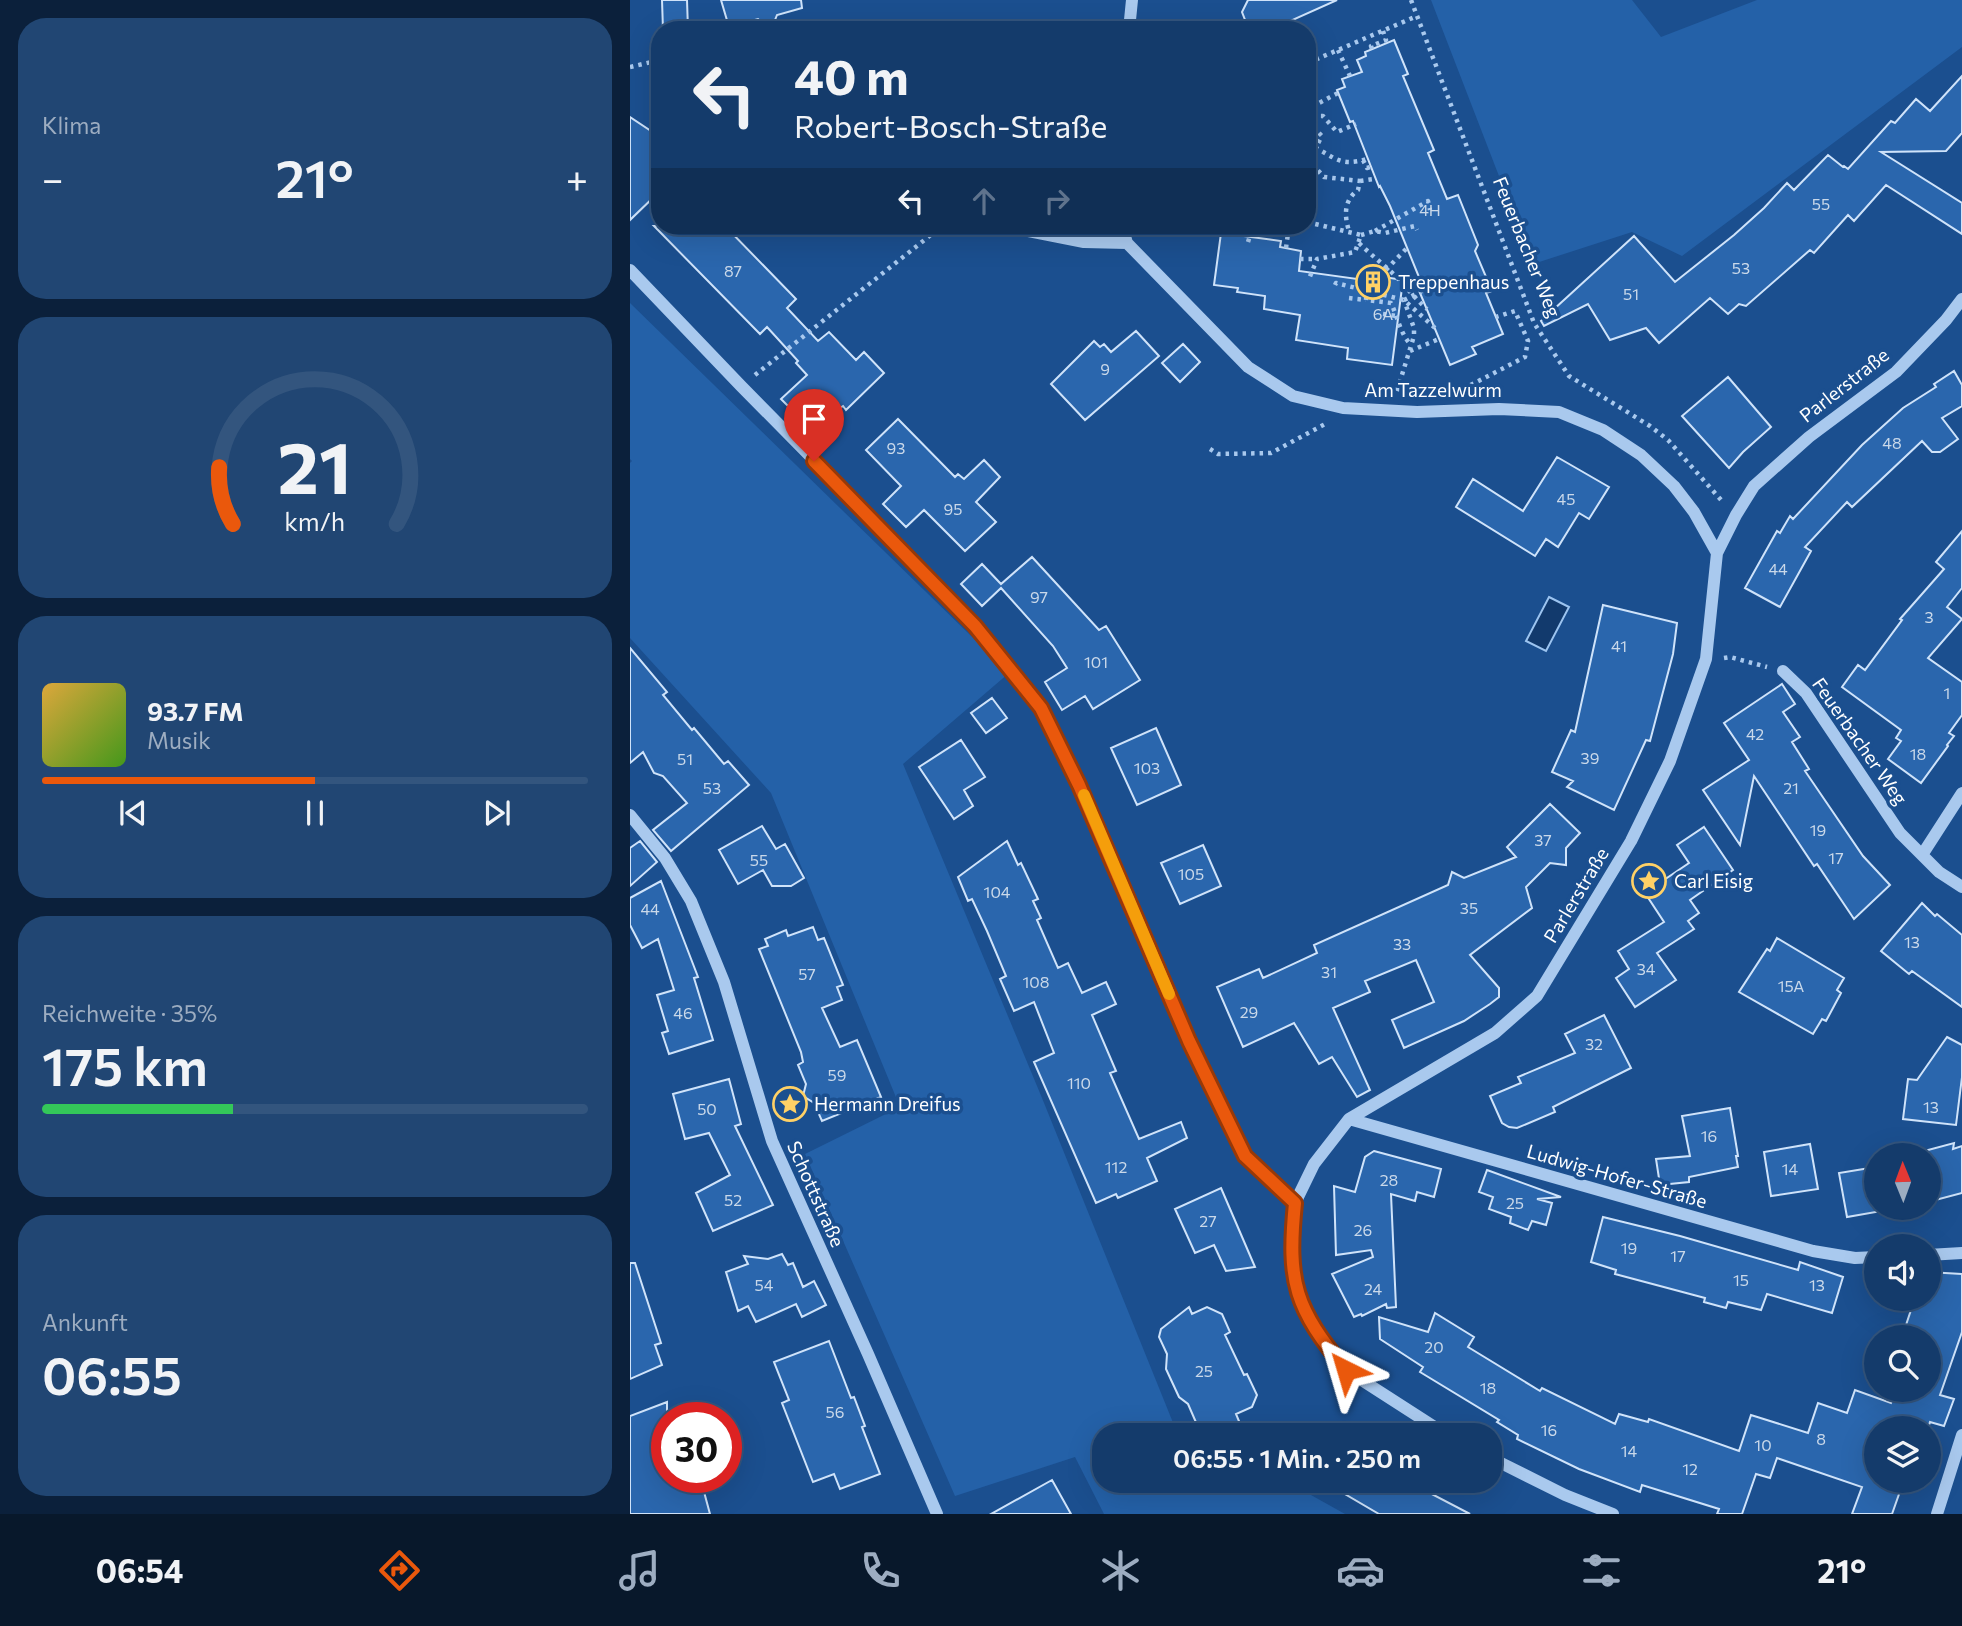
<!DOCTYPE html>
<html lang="de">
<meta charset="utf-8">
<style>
:root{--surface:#143b6b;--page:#214673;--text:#f1f3f6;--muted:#9dadc1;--line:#33557e;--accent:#ea580c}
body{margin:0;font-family:Commissioner,sans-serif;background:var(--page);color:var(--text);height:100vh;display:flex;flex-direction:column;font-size:26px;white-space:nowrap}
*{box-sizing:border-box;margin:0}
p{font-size:23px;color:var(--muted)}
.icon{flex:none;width:38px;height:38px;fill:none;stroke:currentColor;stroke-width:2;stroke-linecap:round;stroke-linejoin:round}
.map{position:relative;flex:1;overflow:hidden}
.side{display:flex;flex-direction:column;gap:18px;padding:18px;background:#0b203b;width:630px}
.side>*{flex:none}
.banner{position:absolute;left:21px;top:21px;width:665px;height:214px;border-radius:28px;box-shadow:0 7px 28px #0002,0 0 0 2px var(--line);background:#143b6b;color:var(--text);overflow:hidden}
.needle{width:46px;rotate:359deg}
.buttons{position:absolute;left:1234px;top:1143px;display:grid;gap:14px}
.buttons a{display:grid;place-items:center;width:77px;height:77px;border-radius:50%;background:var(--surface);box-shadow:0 7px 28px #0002,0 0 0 2px var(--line);font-size:35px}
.speed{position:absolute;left:21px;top:1402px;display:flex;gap:14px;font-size:35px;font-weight:700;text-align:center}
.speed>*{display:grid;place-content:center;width:91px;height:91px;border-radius:50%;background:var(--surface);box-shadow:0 7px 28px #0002,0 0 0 2px var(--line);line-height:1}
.speed .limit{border:10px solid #d22;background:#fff;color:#111}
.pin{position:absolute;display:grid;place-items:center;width:60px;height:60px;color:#fff;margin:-72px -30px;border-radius:50% 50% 50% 0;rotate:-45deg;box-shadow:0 0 7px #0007}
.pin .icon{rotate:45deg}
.me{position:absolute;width:77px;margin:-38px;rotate:320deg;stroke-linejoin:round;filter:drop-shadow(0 0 5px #0008)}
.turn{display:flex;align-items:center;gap:24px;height:147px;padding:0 28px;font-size:32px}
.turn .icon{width:91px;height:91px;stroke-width:2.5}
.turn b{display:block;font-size:49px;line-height:60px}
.lanes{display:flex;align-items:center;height:66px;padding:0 28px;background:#0003;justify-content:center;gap:35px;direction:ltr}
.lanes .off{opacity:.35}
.big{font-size:52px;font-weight:600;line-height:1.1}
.side .tile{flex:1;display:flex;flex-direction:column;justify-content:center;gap:10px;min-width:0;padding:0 24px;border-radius:28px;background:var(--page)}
.side .dial{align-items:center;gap:0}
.dial svg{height:182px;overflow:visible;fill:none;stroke:var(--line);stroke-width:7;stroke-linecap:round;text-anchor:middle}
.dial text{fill:var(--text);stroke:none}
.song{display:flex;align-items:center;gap:21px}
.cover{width:84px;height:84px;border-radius:10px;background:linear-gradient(135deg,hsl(40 70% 55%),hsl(100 70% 35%))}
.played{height:7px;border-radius:4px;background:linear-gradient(90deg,var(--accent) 50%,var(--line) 50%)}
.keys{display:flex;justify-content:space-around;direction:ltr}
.heat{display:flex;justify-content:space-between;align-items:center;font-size:38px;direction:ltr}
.charge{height:10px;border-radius:5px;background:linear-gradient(90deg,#34c759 35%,var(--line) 0)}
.trip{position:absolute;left:462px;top:1423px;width:410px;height:70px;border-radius:28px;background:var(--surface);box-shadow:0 7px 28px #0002,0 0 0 2px var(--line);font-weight:600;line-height:70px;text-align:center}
.dock{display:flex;height:112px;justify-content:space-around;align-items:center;background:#08182b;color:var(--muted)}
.dock .icon{width:49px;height:49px}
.dock .on{color:var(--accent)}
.dock b{font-size:32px;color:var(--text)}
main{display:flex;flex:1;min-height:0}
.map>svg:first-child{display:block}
.green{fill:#2461a8}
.water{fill:#123a6d;stroke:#9cc4f0;stroke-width:2}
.building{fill:#2a66ad;stroke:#cfe3fa;stroke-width:2}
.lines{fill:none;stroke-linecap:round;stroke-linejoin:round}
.path{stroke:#a9c9ee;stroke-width:4.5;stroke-dasharray:3.5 5;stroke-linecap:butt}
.minor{stroke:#a9c9ee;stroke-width:12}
.route-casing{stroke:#983908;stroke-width:18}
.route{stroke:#ea580c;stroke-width:12}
.slow{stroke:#f59e0b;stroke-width:12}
.labels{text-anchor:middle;stroke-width:7;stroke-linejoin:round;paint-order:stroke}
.number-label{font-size:16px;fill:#cad9ea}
.street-label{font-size:19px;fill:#fff;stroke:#1b4f8f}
.poi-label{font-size:19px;fill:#fff;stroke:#1b4f8f;text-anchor:start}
</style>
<main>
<section class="side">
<div class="tile"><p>Klima</p>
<div class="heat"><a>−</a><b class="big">21°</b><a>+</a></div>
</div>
<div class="tile dial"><svg viewBox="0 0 100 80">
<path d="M14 69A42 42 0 1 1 86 69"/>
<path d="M14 69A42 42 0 0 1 8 44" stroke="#ea580c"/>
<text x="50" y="56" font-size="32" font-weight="700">21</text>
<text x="50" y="72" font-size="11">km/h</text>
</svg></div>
<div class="tile">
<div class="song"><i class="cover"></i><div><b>93.7 FM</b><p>Musik</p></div></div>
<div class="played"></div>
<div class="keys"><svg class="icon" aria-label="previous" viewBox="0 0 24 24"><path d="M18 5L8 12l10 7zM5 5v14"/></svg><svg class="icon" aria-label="pause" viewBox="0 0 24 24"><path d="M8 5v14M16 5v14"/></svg><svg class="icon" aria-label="next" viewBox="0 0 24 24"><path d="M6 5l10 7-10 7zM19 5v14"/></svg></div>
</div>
<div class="tile"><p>Reichweite · 35%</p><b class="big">175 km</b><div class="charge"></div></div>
<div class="tile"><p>Ankunft</p><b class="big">06:55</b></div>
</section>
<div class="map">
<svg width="1332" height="1514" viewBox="0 0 1332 1514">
<rect width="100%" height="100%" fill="#1b4f8f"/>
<path class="green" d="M801 0H1002L1031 37 1127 0H1332V47L1052 256 1002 232 903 264Z
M0 303 379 673 273 764 412 1098 548 1435H474V1480L649 1481 672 1490 715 1514H474L445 1457 325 1496 175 1154 270 1107 141 793 0 638V463L2 461 0 459Z"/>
<path class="water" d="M919 597 939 607 916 651 896 641Z"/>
<path class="building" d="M32 0H57L58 30H33Z
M91 0H171L172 8 147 15 141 30 128 19 99 27Z
M618 0H707L640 30H619L612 12Z
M764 40 778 74 773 76 804 150 798 153 817 199 828 195 848 245 845 251 862 291 856 293 873 334 842 347 846 354 820 365 785 281 791 282 760 206 750 186 749 187 723 121 720 122 707 90 715 87 712 79 732 72 727 60 736 56 735 52Z
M1332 76V133L1316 151 1251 152 1332 203V234L1256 185 1224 221 1218 215 1184 253 1180 250 1116 306 1109 304 1098 314 1080 298 1029 343 1016 328 980 340 958 304 914 326 911 321 1004 236 1045 282 1104 235 1134 208 1157 183 1164 190 1198 155 1213 167 1214 166 1218 169 1261 121 1265 123 1286 99 1300 111Z
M0 117 30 137V191L0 220Z
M24 226H95L166 299 157 308 188 341 199 332 226 360 234 352 254 373 216 410 213 406 210 408 198 396 173 421 151 399 177 375 166 363 168 361 137 327 130 334Z
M591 233 651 241 650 247 671 251 669 271 734 280 735 274 773 280 762 365 717 359 718 348 666 340 670 315 634 309 635 296 607 292 608 288 584 285Z
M506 331 529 356 455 420 421 384 464 341 470 347 474 344 481 352Z
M553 344 570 362 550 382 532 363Z
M1324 371 1332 385V406L1312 418 1328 439 1310 452H1302L1292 441 1222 507 1217 502 1175 547 1181 551 1150 607 1115 588 1147 531 1150 533 1160 516 1163 519 1232 445 1273 408 1306 387 1304 384Z
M1098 377 1141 427 1113 452 1099 468 1052 416Z
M268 419 325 477 328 474 334 479 354 460 370 477 346 502 366 522 335 551 294 510 276 527 253 504 271 486 236 450Z
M927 457 979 487 959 519 949 513 928 547 916 539 905 556 826 507 843 479 893 511Z
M1332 531V588L1317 607 1332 619 1298 658 1332 682V715L1319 733 1324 736 1317 745 1318 746 1291 783 1258 759 1271 741 1266 738 1271 730 1212 687 1228 665 1235 670 1272 620 1270 619 1314 569 1306 562Z
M402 557 469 630 476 626 510 680 463 709 455 696 432 710 415 682 437 668 423 646 371 588 352 606 331 584 352 564 371 584Z
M973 605 1047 623 1043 654 1020 741 1016 740 984 810 937 787 943 781 922 772 941 730 945 732Z
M0 648 37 692 33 695 62 730 64 728 94 764 98 761 119 785 41 851 23 830 57 803 33 776 24 773 13 752 0 763Z
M1152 684 1165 704 1153 712 1170 737 1162 742 1179 769 1175 771 1233 856 1260 885 1224 919 1187 864 1184 866 1124 776 1110 845 1073 790 1119 760 1094 723Z
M362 698 377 718 356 733 341 713Z
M526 728 551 785 507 805 481 748Z
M331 740 355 777 334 790 343 806 324 819 289 767Z
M920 804 950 833 936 848V865L920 863 896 887 902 908 840 955 869 988V997L860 1004 834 1021 774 1048 762 1020 804 1002 786 960 735 981 740 992 703 1008 740 1090 727 1097 702 1057 689 1064 664 1023 613 1047 587 987 629 969 633 978 687 953 684 945 818 885 822 872 834 878 886 857 877 847Z
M132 826 146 849 155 844 174 878 161 886H142L133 870 108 884 89 850Z
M1074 827 1103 870 1060 900 1069 913 1058 921 1064 929 1027 953 1046 980 1005 1007 986 978 999 969 988 951 1034 922 1017 896 1027 890 1025 886 1059 863 1047 845Z
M10 841 27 862 0 886V848Z
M377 841 388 865 391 863 408 899 403 901 411 918 407 920 428 968 438 963 452 993 476 982 486 1004 462 1015 486 1071 480 1073 509 1139 551 1122 557 1138 517 1158 527 1181 488 1198 486 1194 466 1203 404 1062 424 1053 404 1002 384 1011 370 979 376 976 357 931 342 899 338 901 328 877Z
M573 845 591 886 550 904 531 863Z
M31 881 68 977 64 978 83 1040 39 1054 32 1033 38 1031 27 995 44 990 28 939 12 948 0 925V898Z
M1292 903 1305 916 1307 914 1332 935V1007L1282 971 1279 974 1251 951Z
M183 927 188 940 194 938 213 985 207 987 212 1000 192 1008 210 1047 227 1040 251 1097 192 1121 184 1103 173 1096 176 1084 168 1065 173 1062 171 1052 129 949 138 946 135 939 156 930 158 936Z
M1147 938 1214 978 1207 990 1211 993 1196 1021 1192 1019 1183 1034 1109 992 1137 949 1140 951Z
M974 1015 1001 1068 923 1107 925 1112 887 1128 879 1127 872 1123 860 1096 891 1083 888 1077 945 1053 935 1034Z
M1317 1037 1332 1045V1077L1326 1125 1273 1119 1278 1079 1287 1080Z
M99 1079 111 1124 105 1126 143 1205 83 1231 66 1193 100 1175 79 1133 55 1139 43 1094Z
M1100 1108 1108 1156H1106L1108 1167 1059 1177V1182L1030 1185 1026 1159 1060 1156 1052 1116Z
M1324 1143 1323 1149 1332 1146V1193L1298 1202V1150Z
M1180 1144 1188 1189 1141 1196 1134 1152Z
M744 1151 811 1169 804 1197 787 1192 785 1201 761 1194 766 1307 757 1308 756 1304 732 1316 731 1314 724 1317 702 1274 743 1257 741 1250 706 1255 704 1186 725 1192 735 1157Z
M1246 1167V1212L1217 1217 1209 1173Z
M857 1170 931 1197 907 1199 922 1203 916 1225 902 1221 898 1230 880 1223 881 1217 859 1209 863 1197 849 1192Z
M591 1188 625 1267 596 1271 584 1245 565 1253 545 1209Z
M973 1217 1050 1236 1168 1270 1170 1262 1213 1277 1202 1313 1137 1294 1131 1310 1098 1302 1096 1308 1074 1302 1075 1298 985 1274 986 1270 961 1262Z
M152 1254 158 1265 163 1263 173 1287 184 1281 196 1305 172 1317 166 1304 126 1322 118 1306 108 1311 96 1272 118 1264 114 1256 138 1259Z
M0 1263H5L31 1343 25 1345 32 1365 0 1379Z
M1298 1272 1332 1274V1332L1310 1395 1324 1399 1314 1426 1300 1422 1298 1428H1246V1480H1274L1262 1514H1222L1232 1487 1147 1458 1140 1478 1126 1474 1112 1514H1087L1089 1509 1012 1485 1010 1492 949 1469 887 1439 888 1435 867 1422 869 1420 790 1372 793 1367 750 1339 749 1317 798 1332 805 1313 844 1337 838 1347 910 1391 912 1388 985 1424 989 1414 1018 1422 1019 1419 1109 1451 1121 1415 1178 1433 1188 1403 1217 1413 1225 1390 1261 1403 1266 1390H1298V1337H1272L1285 1298H1298Z
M559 1307 562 1314 577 1307 592 1314 600 1332 595 1335 614 1375 617 1374 627 1395 622 1407 606 1414 611 1426 568 1427 558 1404 549 1397 536 1369 537 1354 529 1337 531 1329Z
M199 1341 221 1398 224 1397 235 1426 232 1427 250 1474 210 1489 204 1474 183 1482 152 1403 159 1400 144 1362Z
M37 1402V1477H70L80 1514H0V1416Z
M422 1480 441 1514H361Z
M691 1480H775L840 1514H749Z"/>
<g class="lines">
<path class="path" d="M781 0 904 323 939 376 1020 426 1038 440 1092 501
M742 49 741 46 756 40 753 31
M708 50 720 76
M0 67 30 60
M677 81 680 62 787 16
M677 92 689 103 708 93
M677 121 692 136 686 147 683 165 694 177 730 181 728 190C714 200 714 215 719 231
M679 122 680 116H693L707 132 726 124
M677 144C705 155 707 169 740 158
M733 160 737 168 743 166
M730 181 744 179
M677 222 731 235 725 252 687 259 679 279
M745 231 798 201 800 210
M731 235 745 231 755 233 785 226 787 230
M618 242 623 226
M729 243C739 253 748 260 758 269 773 282 783 297 797 309
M656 248 659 226
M670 259H687
M750 276 777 248
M705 285 706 283 774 300 805 328
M737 288 736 300 761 303C768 318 770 333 781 345
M719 298 736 300
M774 300 794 290
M753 314 766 316
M780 351 809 339
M125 375 312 226
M833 389 895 357 898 341 885 311 866 317
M767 391 784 336V328L774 300
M580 449 588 454 641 453 697 423
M1094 658 1100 657 1137 667"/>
<path class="minor" d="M499 30 502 0
M373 226 454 242 497 243
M492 226 497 243 618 367 663 396 713 408 787 412 869 409 929 412 973 430 1011 455 1044 486 1064 512 1087 553
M0 270 111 386 312 590 362 644 411 708 449 785 559 1041 615 1156 665 1203
M1153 671 1176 693 1270 833 1309 872 1332 887
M0 815 35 858 61 901 94 982 142 1141 238 1354 307 1514
M1292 855 1332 793
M719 1119 1183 1251 1225 1258 1246 1257
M1298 1255 1332 1253
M817 1435 716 1370 691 1340 675 1312 667 1291 662 1268 661 1247 665 1203 684 1164 719 1119 865 1033 907 996 1001 841 1040 761 1076 659 1087 553 1106 515 1124 486 1179 437 1266 372 1316 320 1332 299
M859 1457 935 1495 983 1514
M1307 1514 1332 1435"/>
</g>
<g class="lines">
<g class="route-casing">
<path id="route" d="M184 461 345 626 411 708 449 785 559 1041 615 1156 665 1203C657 1283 665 1308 716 1370"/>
</g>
<use href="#route" class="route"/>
<path class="slow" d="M454 795 539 994"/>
</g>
<defs>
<g id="building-ring" transform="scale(1.75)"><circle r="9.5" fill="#1b4f8f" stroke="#ffd166" stroke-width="1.5"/><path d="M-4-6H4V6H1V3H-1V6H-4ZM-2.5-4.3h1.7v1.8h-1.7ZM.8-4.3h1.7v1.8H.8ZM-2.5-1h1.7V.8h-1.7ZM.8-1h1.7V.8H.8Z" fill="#ffd166"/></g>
<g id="sight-ring" transform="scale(1.75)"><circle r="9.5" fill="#1b4f8f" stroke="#ffd166" stroke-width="1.5"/><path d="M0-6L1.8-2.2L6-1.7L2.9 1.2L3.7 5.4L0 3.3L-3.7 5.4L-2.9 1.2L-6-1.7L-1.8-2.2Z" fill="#ffd166"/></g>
</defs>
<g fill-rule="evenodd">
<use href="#building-ring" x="743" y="282"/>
<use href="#sight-ring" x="1019" y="881"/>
<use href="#sight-ring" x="160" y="1104"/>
</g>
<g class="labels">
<g class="number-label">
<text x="1191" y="210">55</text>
<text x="800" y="216">4H</text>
<text x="1111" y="274">53</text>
<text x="103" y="277">87</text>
<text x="1001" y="300">51</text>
<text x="753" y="320">6A</text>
<text x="475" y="375">9</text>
<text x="1262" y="449">48</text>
<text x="266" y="454">93</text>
<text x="936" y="505">45</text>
<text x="323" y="515">95</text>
<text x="1148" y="575">44</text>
<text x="409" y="603">97</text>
<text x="1299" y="623">3</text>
<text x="989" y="652">41</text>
<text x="466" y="668">101</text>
<text x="1317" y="699">1</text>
<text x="1125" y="740">42</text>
<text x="1288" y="760">18</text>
<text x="960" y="764">39</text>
<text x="55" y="765">51</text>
<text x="517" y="774">103</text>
<text x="82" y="794">53</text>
<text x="1161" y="794">21</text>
<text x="1188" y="836">19</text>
<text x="913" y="846">37</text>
<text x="1206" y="864">17</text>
<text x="129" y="866">55</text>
<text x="561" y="880">105</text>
<text x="367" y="898">104</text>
<text x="839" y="914">35</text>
<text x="20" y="915">44</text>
<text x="1282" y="948">13</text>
<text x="772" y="950">33</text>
<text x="1016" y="975">34</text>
<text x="699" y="978">31</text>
<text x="177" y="980">57</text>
<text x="406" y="988">108</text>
<text x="1161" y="992">15A</text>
<text x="619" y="1018">29</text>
<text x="53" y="1019">46</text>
<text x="964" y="1050">32</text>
<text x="207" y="1081">59</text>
<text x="449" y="1089">110</text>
<text x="1301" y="1113">13</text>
<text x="77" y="1115">50</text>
<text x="1079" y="1142">16</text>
<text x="486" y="1173">112</text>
<text x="1160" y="1175">14</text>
<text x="759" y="1186">28</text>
<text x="103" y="1206">52</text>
<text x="885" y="1209">25</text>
<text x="578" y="1227">27</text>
<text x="733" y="1236">26</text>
<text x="999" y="1254">19</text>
<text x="1048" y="1262">17</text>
<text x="1111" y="1286">15</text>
<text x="134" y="1291">54</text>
<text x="1187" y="1291">13</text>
<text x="743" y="1295">24</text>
<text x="804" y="1353">20</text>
<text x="574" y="1377">25</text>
<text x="858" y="1394">18</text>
<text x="205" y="1418">56</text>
<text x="919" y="1436">16</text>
<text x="1191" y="1445">8</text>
<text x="1133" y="1451">10</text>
<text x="999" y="1457">14</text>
<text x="1060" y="1475">12</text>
</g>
<g class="street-label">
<text transform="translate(897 247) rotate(68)" y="7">Feuerbacher Weg</text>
<text transform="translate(1214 385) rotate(-38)" y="7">Parlerstraße</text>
<text x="803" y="397">Am Tazzelwurm</text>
<text transform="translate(1230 741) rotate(55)" y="7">Feuerbacher Weg</text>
<text transform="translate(946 895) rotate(-59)" y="7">Parlerstraße</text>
<text transform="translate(987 1176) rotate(16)" y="7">Ludwig-Hofer-Straße</text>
<text transform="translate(186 1194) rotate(66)" y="7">Schottstraße</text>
</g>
<g class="poi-label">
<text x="768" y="289">Treppenhaus</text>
<text x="1044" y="888">Carl Eisig</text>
<text x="184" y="1111">Hermann Dreifus</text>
</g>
</g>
</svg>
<div class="buttons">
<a><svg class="needle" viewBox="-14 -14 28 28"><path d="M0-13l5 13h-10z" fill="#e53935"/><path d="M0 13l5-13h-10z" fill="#9dadc1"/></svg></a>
<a><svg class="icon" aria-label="sound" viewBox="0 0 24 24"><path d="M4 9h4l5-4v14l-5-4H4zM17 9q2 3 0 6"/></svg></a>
<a><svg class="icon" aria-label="search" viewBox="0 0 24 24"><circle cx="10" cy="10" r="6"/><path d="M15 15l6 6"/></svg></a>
<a><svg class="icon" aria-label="layers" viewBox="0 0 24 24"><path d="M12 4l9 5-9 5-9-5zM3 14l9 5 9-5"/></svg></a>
</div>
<div class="speed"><div class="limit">30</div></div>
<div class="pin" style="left:184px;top:461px;background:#d93025"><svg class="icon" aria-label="arrive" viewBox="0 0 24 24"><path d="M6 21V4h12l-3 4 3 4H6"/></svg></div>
<svg class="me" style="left:716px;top:1370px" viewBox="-20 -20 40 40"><path d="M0-17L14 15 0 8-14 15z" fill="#ea580c" stroke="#fff" stroke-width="4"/></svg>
<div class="trip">06:55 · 1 Min. · 250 m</div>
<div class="banner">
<div class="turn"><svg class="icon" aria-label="left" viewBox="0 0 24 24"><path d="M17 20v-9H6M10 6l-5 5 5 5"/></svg><div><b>40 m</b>Robert-Bosch-Straße</div></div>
<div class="lanes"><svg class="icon" aria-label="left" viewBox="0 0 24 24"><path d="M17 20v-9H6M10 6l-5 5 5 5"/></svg><svg class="icon off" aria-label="ahead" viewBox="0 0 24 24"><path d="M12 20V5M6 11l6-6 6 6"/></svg><svg class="icon off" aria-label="right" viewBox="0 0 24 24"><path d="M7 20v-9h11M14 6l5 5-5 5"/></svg></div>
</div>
</div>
</main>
<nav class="dock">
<b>06:54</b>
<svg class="icon on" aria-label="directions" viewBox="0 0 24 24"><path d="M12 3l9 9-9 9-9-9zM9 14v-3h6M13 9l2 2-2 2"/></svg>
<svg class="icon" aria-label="music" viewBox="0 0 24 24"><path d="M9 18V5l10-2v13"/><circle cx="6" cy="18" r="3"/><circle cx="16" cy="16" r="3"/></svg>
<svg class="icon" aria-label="phone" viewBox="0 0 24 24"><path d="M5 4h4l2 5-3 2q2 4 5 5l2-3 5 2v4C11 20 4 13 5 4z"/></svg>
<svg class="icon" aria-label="climate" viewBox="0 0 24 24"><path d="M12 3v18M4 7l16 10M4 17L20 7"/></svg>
<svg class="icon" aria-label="car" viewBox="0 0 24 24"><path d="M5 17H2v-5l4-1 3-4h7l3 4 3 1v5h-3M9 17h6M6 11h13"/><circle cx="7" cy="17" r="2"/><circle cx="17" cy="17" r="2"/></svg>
<svg class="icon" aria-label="filters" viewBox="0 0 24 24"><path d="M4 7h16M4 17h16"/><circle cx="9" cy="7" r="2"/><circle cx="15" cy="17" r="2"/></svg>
<b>21°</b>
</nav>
